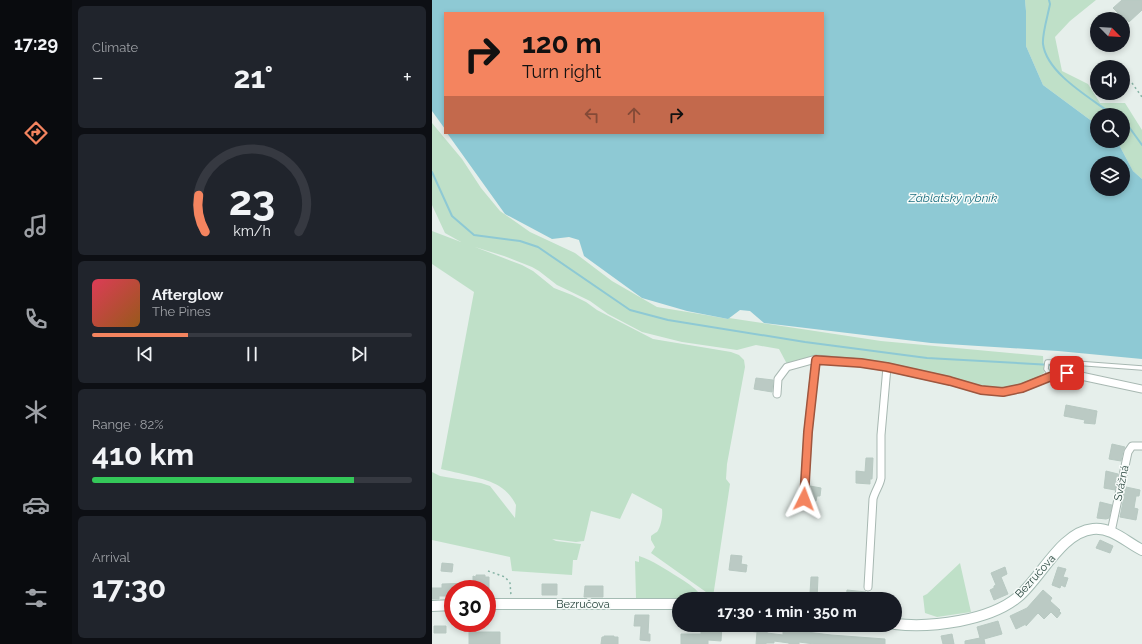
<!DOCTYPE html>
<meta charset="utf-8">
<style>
:root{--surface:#171b24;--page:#20242c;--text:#f1f3f6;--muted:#9ea1a6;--line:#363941;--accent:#f4845f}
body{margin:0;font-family:Raleway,sans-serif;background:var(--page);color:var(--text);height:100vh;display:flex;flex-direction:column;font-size:15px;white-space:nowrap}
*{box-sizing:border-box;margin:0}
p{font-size:13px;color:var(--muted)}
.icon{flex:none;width:22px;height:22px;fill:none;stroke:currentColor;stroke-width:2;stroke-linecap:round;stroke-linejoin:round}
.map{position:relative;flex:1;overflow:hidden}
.drawer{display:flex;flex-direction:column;gap:6px;padding:6px;background:#0d0f14;width:360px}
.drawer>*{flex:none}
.hud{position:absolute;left:12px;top:12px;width:380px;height:122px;border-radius:0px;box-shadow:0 2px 6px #0003;background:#f4845f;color:#111;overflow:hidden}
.needle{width:26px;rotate:114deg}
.buttons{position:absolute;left:658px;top:12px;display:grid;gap:8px}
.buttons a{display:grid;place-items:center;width:40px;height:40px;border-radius:50%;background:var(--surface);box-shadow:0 2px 6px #0003;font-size:20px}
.speed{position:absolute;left:12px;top:580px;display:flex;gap:8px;font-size:20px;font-weight:700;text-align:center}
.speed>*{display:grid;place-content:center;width:52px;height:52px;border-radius:50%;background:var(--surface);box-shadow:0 2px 6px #0003;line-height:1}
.speed .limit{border:6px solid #d22;background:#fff;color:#111}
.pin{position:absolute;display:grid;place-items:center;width:34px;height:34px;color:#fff;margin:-17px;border-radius:8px;box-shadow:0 2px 6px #0006}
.me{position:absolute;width:44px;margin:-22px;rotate:3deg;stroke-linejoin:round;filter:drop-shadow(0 0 3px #0008)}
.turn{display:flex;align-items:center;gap:14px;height:84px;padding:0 12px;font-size:18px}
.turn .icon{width:52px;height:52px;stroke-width:2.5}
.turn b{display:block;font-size:28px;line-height:34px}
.lanes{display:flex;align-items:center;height:38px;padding:0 12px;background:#0003;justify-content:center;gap:20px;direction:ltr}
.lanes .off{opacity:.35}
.big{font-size:30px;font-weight:700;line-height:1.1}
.drawer .card{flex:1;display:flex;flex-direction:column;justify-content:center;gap:6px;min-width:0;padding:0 14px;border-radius:6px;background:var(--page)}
.drawer .dial{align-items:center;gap:0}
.dial svg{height:104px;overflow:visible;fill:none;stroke:var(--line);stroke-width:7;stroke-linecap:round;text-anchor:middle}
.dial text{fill:var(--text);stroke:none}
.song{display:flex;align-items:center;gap:12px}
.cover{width:48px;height:48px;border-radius:6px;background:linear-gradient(135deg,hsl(350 70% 55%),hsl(30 70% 35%))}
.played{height:4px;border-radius:2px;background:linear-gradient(90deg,var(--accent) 30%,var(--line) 30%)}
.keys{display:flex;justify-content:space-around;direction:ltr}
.heat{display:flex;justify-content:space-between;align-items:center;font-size:22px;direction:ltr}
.charge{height:6px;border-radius:3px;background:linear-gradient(90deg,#34c759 82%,var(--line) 0)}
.trip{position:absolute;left:240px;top:592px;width:230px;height:40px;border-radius:20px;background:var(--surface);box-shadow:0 2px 6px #0003;font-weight:700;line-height:40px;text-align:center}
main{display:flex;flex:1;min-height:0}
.dock{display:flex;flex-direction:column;width:72px;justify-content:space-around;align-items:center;background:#090b0e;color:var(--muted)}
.dock .icon{width:28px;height:28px}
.dock .selected{color:var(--accent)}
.dock b{font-size:18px;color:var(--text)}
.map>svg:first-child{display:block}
.green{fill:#bfe0c8}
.water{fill:#8ec9d4;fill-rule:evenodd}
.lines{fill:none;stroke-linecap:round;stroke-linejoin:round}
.stream{stroke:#8ec9d4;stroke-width:2}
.building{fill:#bbcac4;stroke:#b8c9c2}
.lane-casing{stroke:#a8b8b2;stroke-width:5.5}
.street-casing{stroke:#a8b8b2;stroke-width:9}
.secondary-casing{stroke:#a4bbb3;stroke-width:12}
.path{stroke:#86b3a5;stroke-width:1.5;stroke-dasharray:2 3;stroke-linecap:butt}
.lane{stroke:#fff;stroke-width:3.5}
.street{stroke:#fff;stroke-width:7}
.secondary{stroke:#fff;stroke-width:10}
.route-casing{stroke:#9f563e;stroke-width:10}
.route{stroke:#f4845f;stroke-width:7}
.labels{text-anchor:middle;stroke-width:3;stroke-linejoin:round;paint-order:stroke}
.street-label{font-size:11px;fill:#24423a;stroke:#f7fbf9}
.water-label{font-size:12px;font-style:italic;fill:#1c6f80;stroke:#f7fbf9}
</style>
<main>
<nav class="dock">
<b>17:29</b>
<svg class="icon selected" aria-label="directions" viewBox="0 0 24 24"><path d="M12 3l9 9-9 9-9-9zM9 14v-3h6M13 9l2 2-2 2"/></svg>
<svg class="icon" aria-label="music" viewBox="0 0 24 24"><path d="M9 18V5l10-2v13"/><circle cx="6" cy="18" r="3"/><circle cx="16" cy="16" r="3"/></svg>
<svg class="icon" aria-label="phone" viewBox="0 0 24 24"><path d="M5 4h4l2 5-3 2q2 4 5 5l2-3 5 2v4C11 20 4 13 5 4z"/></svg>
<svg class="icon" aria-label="climate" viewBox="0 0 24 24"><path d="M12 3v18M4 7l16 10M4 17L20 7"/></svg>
<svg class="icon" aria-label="car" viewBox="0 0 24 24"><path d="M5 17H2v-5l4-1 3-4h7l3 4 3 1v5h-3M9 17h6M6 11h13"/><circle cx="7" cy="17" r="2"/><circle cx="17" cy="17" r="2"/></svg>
<svg class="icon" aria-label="filters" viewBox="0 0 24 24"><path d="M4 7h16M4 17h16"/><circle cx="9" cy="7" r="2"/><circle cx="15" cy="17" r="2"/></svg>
</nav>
<section class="drawer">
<div class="card"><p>Climate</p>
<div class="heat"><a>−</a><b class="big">21°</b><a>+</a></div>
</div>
<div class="card dial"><svg viewBox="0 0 100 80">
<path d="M14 69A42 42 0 1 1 86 69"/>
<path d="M14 69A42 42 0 0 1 9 41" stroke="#f4845f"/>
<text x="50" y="56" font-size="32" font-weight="700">23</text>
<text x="50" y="72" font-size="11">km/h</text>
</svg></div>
<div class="card">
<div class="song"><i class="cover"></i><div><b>Afterglow</b><p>The Pines</p></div></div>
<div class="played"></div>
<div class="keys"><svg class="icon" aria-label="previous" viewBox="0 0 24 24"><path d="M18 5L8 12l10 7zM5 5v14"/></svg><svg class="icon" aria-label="pause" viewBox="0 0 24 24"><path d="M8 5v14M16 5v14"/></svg><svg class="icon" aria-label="next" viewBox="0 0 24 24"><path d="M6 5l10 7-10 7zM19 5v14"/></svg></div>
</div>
<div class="card"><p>Range · 82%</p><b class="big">410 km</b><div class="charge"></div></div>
<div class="card"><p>Arrival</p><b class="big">17:30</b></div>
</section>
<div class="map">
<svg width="710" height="644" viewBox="0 0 710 644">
<rect width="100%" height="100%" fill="#e6efeb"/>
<path class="green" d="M593 0H664L638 21 623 37 630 71 656 84 668 103H693L710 130V179L701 171 685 141H691V115H665V125L611 85 594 46V11Z
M0 123 30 159 49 188 68 211 98 232 143 253 180 281 225 307 274 315 296 319 297 318 449 341 611 356 612 373 590 385 570 388 549 386 519 377 427 359 380 358 355 364 347 349 324 345 305 350 250 342 210 332 176 314 158 301 125 285 107 271 100 267 72 256 43 247 90 265 101 271 122 288 140 295 154 302 165 310 221 339 299 352 307 355 312 360 313 367 295 464 294 479 298 484 281 597 219 553 223 547 219 540V536C221 534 223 533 225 532 229 527 231 515 230 509L200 493 188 519 159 511 152 541 144 542 120 539 124 541 149 544 145 560H141L140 575 80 571 78 557 0 540V472L8 476 49 483 58 486 83 518 84 505C80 497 75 491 67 486 55 478 24 473 9 469L42 292 0 264V231L29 242 13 233 0 205Z
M207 556C222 561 233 569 246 577 254 582 262 587 268 594L267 598H204L203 561 207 562Z
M528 563 539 612 505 617 493 613 491 596 495 594Z"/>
<path class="water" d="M0 0H593L594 11V46L611 85 665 125V141H685L701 171 710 179V359L626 351 499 343 332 323 318 311 308 310 296 319 255 311 210 298 152 256 147 240 137 237 120 239 73 214 15 133H391V13H13V129L0 111ZM665 163H691V189H665Z"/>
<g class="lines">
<path class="stream" d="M617 0 618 4C616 15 610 34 611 44 615 74 659 98 681 115
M691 122 697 127 710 145
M0 172 20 216 42 235 88 241 106 247 198 310 236 320 373 342 495 358 620 365 635 370"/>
</g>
<path class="building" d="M690 0H710V10L697 22 689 14 688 15 681 8Z
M324 378 341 380 340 392 322 389Z
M634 405 665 411 663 424 652 423 653 420 632 416Z
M680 444 693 447 691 451 689 461 677 459Z
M434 458H441L440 479H438V484L424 483V471L433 472Z
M674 471 686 474 683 490 672 488Z
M378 486 389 488 388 496H385L384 501 377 500Z
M694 487 708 490 707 496H704L702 508 706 509 704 520 688 517Z
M668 502 680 505 677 518 674 519 665 518Z
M668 540 681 546 678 553 664 548Z
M299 555 310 556 309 564 315 565 314 572 297 570Z
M10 563 21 564 20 572 9 571Z
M573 567 575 574 569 577 576 594 562 600 558 590 562 588V586L564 585 559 573Z
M626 567 634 569 631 577 636 578 633 587 629 585 628 588 620 585Z
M44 575H53V577H57V589H21V596H7V599H0V588H10V584L41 583V576L44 577Z
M379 577H386L385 599H369V593H378Z
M110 584H125V595H110Z
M153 586H171V597H152Z
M415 590 434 592V599H414Z
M611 590 620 598 618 601 628 610 627 611 629 613 625 618 619 612 612 619 606 613 594 626V624L584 629 578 616 595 608Z
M203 615H217L216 634H218V641L208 640 209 626H202Z
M566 621 570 634 552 639 553 644H533V641L548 638 545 627Z
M272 625H290L289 641 276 640V644H249V634H269V630H272Z
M298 625H336L335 633 351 635V629L399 635 453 639V644H382L367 642V644H357V643L342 641V643H334V644H324L325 632 298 629Z
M2 626H14V633H2Z
M37 632H68V644H37Z
M520 634 522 644H511L509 636Z
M172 636H182V637H186V644H169L170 637H172Z"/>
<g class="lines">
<g class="lane-casing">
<path id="lane" d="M619 376 614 369 615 362H629L710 368"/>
</g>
<g class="street-casing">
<path id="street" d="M345 394 346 379 355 367 384 359 429 363 455 367 518 381 549 390 571 392 590 388 619 376 635 373 710 389
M372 499 376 432 384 359
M679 532 696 452 700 446H710
M436 587 441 499C443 491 448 485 449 478V435L455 367"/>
</g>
<g class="secondary-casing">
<path id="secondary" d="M55 604H247
M0 606 21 605
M463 624C499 628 557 621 586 597 609 578 629 532 661 529 680 527 694 542 710 550"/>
</g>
<path class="path" d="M700 83 710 97
M56 571 73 577 78 583 79 596
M424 625 456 628"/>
<use href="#lane" class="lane"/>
<use href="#street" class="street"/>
<use href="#secondary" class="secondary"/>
</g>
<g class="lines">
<g class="route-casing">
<path id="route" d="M372 499 376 432 384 360 429 363 455 367 518 381 549 390 571 392 590 388 620 376 635 373"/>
</g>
<use href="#route" class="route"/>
</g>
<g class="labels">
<g class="street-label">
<text transform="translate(689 483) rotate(-78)" y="4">Svážná</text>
<text transform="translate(603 576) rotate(-48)" y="4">Bezručova</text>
<text x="151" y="608">Bezručova</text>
</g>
<g class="water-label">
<text x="521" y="202">Záblatský rybník</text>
</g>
</g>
</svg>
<div class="buttons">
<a><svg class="needle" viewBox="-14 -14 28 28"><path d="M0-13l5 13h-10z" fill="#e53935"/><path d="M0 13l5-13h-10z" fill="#9ea1a6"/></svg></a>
<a><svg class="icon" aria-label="sound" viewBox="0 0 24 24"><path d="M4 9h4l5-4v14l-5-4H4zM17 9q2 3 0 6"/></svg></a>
<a><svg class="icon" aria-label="search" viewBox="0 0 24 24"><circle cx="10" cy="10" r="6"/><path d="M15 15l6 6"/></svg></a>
<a><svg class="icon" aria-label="layers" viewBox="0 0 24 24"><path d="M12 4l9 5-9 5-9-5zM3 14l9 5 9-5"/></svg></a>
</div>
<div class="speed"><div class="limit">30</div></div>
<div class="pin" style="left:635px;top:373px;background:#d93025"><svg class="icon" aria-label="arrive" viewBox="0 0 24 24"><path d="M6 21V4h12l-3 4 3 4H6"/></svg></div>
<svg class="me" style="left:372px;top:499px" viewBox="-20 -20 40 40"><path d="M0-17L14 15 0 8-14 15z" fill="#f4845f" stroke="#fff" stroke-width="4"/></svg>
<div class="trip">17:30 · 1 min · 350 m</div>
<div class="hud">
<div class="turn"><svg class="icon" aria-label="right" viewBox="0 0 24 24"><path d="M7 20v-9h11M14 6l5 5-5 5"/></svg><div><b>120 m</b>Turn right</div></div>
<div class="lanes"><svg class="icon off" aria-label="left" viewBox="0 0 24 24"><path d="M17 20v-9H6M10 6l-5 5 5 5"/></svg><svg class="icon off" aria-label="ahead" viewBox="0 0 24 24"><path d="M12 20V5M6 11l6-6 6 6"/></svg><svg class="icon" aria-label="right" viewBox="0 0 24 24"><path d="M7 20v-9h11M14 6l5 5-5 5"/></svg></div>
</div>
</div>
</main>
